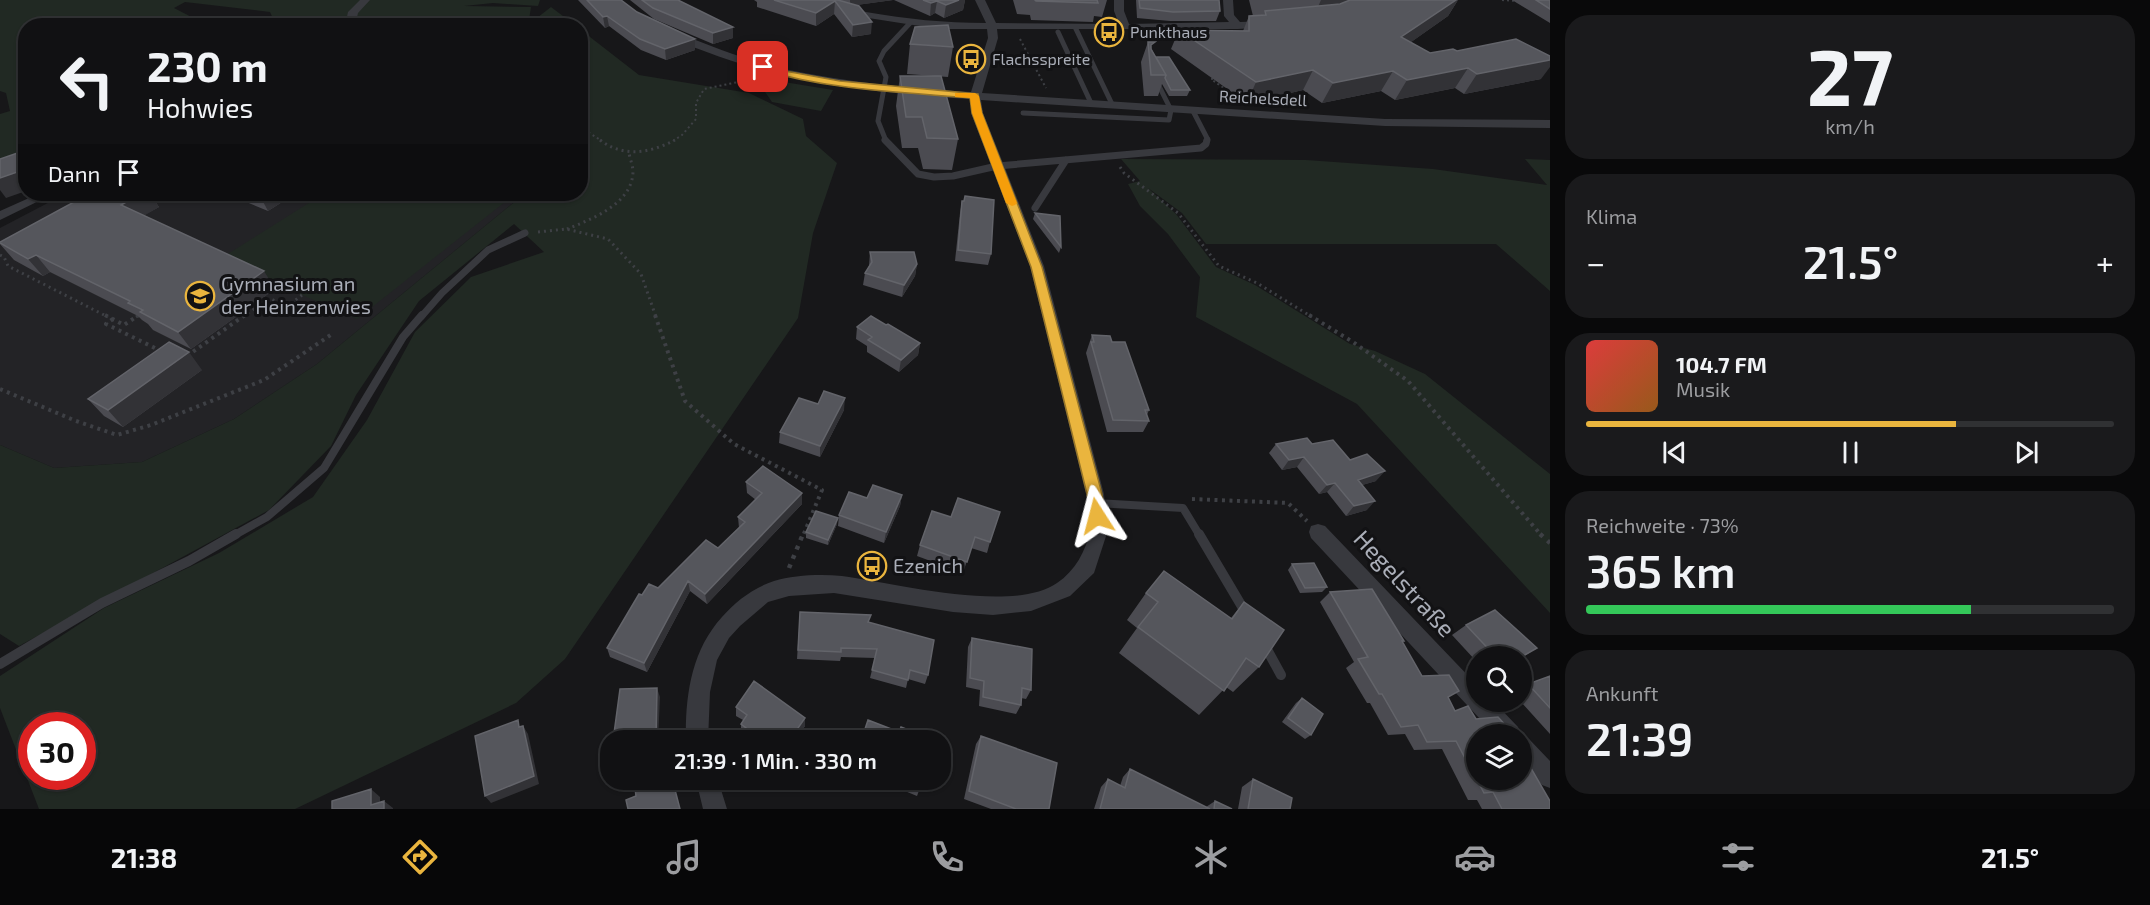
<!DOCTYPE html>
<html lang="de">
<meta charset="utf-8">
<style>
:root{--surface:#111113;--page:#1a1a1c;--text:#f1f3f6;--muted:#9c9da0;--line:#303133;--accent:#eab53e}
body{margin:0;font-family:"Exo 2",sans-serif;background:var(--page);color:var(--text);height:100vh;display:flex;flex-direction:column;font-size:22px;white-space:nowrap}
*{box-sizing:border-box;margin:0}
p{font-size:20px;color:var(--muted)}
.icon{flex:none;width:33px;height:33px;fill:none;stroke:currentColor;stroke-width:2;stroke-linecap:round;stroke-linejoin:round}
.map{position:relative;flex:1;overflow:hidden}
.details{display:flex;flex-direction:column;gap:15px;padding:15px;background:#09090a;width:600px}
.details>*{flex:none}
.banner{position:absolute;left:18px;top:18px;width:570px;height:183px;border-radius:24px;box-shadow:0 2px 4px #0004,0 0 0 2px var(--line);background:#111113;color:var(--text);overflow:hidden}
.fabs{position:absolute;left:1466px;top:646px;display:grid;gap:12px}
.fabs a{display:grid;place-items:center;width:66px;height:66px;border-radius:50%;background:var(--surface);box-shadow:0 2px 4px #0004,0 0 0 2px var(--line);font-size:30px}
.speed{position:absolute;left:18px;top:712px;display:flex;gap:12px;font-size:30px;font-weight:700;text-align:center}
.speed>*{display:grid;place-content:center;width:78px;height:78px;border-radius:50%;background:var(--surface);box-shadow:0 2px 4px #0004,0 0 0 2px var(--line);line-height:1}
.speed .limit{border:9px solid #d22;background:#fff;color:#111}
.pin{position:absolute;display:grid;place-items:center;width:51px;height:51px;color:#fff;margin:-26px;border-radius:12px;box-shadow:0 3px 9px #0006}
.me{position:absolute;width:66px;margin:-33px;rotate:351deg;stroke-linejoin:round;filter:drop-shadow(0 0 4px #0008)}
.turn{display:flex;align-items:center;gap:21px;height:126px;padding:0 30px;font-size:27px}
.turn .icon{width:78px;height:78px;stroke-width:2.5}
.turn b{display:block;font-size:42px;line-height:51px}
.then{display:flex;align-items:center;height:57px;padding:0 30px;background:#0003;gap:12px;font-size:22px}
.big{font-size:45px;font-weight:600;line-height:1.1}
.details .tile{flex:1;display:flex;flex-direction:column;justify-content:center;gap:9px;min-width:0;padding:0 21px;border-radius:24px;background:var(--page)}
.details .dial{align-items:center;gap:0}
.dial b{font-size:78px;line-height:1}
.song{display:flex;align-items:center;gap:18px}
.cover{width:72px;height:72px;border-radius:9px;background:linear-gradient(135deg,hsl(0 70% 55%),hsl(30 70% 35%))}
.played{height:6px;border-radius:3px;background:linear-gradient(90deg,var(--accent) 70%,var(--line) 70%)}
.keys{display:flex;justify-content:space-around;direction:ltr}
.heat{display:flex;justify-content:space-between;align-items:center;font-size:33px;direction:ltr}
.charge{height:9px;border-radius:4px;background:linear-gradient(90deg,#34c759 73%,var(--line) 0)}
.trip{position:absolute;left:600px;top:730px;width:351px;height:60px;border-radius:24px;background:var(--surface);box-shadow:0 2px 4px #0004,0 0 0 2px var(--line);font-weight:600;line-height:60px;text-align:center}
.tabs{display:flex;height:96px;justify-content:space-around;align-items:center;background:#070708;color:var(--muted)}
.tabs .icon{width:42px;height:42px}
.tabs .on{color:var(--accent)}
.tabs b{font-size:27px;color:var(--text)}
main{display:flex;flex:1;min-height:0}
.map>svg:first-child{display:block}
.built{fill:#232326}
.green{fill:#212923;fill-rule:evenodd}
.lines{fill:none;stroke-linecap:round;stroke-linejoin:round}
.path-far3{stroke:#3e4045;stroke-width:2;stroke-dasharray:2 3;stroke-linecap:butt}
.path-far2{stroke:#3e4045;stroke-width:3;stroke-dasharray:2 4;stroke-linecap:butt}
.path-far1{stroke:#3e4045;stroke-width:4;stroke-dasharray:3 4.5;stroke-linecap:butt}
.path{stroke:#3e4045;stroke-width:4.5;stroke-dasharray:4 6;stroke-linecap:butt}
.service-far3{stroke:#38393e;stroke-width:5}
.service-far2{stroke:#38393e;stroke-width:7}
.service-far1{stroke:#38393e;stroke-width:8}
.service{stroke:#38393e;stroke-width:10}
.minor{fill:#38393e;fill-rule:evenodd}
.wall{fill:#4b4b51}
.shaded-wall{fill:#323236}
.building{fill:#55565c;stroke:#63646a;stroke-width:1.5}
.route{fill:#eab53e;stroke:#987628;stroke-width:1.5}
.slow{fill:#f59e0b}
.labels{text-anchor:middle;stroke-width:6;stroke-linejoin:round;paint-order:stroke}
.far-poi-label{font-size:16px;fill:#aaaeb8;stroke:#121214;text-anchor:start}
.far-street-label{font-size:16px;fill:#aaaeb8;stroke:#121214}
.poi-label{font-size:20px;fill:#aaaeb8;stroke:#121214;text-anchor:start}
.near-street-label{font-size:24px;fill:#aaaeb8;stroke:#121214}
</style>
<main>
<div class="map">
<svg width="1550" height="809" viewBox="0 0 1550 809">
<rect width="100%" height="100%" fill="#171719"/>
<path class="built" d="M65 194H524L317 364 234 419 142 462 54 468 0 445V228Z"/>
<path class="green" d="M0 0H540L538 6 493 3 464 6 531 7 529 20 517 22 526 25H486L505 22 435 26 276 25 270 12 185 2 174 8 207 25 26 26 25 153 0 167V114L10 111 6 93 0 91Z
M551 7 575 25H528Z
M581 30 639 75 749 93 803 119 806 136 837 163 813 233 798 318 565 659 516 703 295 809H39L0 708V676L104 608 219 553 313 497 367 420 415 332 471 277 544 252 514 224 419 301 356 395 331 446 269 510 19 646 0 634V445L54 468 142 462 234 419 317 364 524 194H580ZM32 726H82V777H32Z
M784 82 833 90 821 111 772 102 763 89Z
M1121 159 1306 160 1433 169 1547 185 1525 159 1550 160V291L1496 244H1206L1182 213 1148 188 1176 214 1216 267 1255 285 1350 344 1375 351 1425 374 1550 474V613L1357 404 1196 317 1200 277 1168 234 1140 206 1128 184 1140 181Z
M323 194H515L357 319 220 259Z"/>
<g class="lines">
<path class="path-far3" d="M1502 0 1516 1
M1020 39 1046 88
M1218 78 1211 79 1239 99
M580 127 602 141
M673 141 682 135 696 119V103L704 89 753 79"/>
<path class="path-far2" d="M600 140C624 158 650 153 675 140
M1120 167 1124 173 1178 213 1219 266 1257 283 1312 317
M567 229C592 219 632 204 633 172 633 166 630 159 629 153
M538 232 566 229 608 239 641 274 656 317
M0 255 4 257 8 266 108 317
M302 295 293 302 310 310
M136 317 142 313
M243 317 269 298 304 315 310 310"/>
<path class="path-far1" d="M105 315 124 325 139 315
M655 315 685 401 734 444 822 490 803 536
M1309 315 1353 342 1408 381 1542 536
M113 319 106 324 161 351
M187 356 245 315
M0 389 76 421 117 435 151 425 264 380 332 334
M1192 499 1288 503 1307 521"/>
<path class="path" d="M1540 534 1550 543
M789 568 803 534"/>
<path class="service-far3" d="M1075 27 1112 104
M1058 32 1091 103
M1193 111 1207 138 1206 141
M1023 113 1169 120 1171 110 1157 82
M886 141 878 121 886 77 879 61 884 51 911 22"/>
<path class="service-far2" d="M885 140 918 174 934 177 953 176 997 166 1201 148 1206 144 1207 140
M1035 208 1066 160
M421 317 442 293 488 250 525 233"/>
<path class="service-far1" d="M1096 503 1183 508 1200 536
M233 536 267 517 324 468 403 337 422 315"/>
<path class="service" d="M1199 534 1247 615
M1264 644 1281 675
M0 664 102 603 189 561 236 534"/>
<path class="minor" d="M360 0H370L358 13 355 26H345L348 12Z
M802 0C824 0 844 8 866 12 908 19 943 23 986 23L975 0H985L996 23 1119 24 1114 11V0H1124V11L1129 24 1229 22 1224 16 1223 0H1233L1234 15 1240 22 1268 21 1273 24 1268 27 1238 29H997L998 38 982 93 1385 119 1550 120V128L1385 126 981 100 983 113 1044 266 1104 494 1108 530 1094 573 1070 596 1031 611 993 615 953 612 834 593 789 596 768 602 740 626 729 638 717 660 710 692 708 741H686C685 697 691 651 722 617 736 601 753 588 774 581 794 575 820 574 842 576 894 583 1013 614 1057 583 1075 571 1086 551 1090 530 1092 519 1087 505 1086 494L1030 266 971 113 970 99C880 93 788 84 704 51 694 47 679 43 671 36L680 34C714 47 748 61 784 69 845 82 908 88 971 92L988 38 987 29H939L862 17Z
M38 194H53L0 220V211Z
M1318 524 1325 526 1476 684V702H1494L1518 727 1521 735H1495L1311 538 1309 532 1311 526Z
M1521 736 1529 739 1550 761V788L1542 785 1521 763Z
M696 780H718L727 809H703Z"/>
</g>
<path class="wall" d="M578 0H621L637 12 695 39V50L666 60 641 50 609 26 605 28Z
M630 0H678L733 38 713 44 654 19Z
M754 0H893L856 5 871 34 852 37 834 14 816 26 757 7V2Z
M894 0H965L963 10 944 18 935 13 930 16Z
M1013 0H1107L1102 17 1094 16 1093 22 1031 20 1030 15 1017 14Z
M1136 0H1219L1220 11 1216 21H1170L1137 18Z
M1249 0H1458L1448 16 1411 42 1430 53 1457 51 1541 79 1464 94 1455 88 1395 100 1381 91 1322 103 1303 90 1247 103 1171 49 1179 30 1243 31 1249 16H1253Z
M1512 0H1550V23Z
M1148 42 1156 57 1190 90 1187 96H1169L1162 84 1158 96H1144L1141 62Z
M910 44 953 47 948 77 907 74Z
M900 76 958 139 952 170 923 169 918 148H902L896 106Z
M59 194H150L159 207 144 215 275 289 191 349 153 330 148 324 142 320 138 316 50 272 43 276 14 260 0 244V242L76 201Z
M227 194H288L290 197 268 211Z
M965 196 991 254 988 265 955 261 960 213 962 201H964Z
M1035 213 1061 247 1059 253 1033 219Z
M870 252 917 264 915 276 902 297 863 285 865 273 869 266Z
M886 325 920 343 918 355 899 372 867 352V346L856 339 857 327Z
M1092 335 1112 342 1149 410 1147 415 1149 421 1143 432H1107L1086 353Z
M202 370 123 427 104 416 88 399Z
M818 404 844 410 820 457 779 443 780 432Z
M1276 444H1312L1350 460 1376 481 1362 485 1367 510 1346 516 1327 492 1319 494 1297 467 1282 470 1269 453Z
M746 482 802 493V504L707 604 690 591 647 672 610 657 607 648 642 595 658 588 718 548 739 528 738 517 756 500 747 493Z
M902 495 900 506 884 543 838 526 839 515 867 498Z
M951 517 990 542 987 553 971 548 963 573 917 556 920 545Z
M837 524 828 545 806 538V532Z
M1292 564 1327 587 1322 592 1300 593 1288 570Z
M1330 592 1404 641 1402 642 1422 676 1448 698 1455 711 1476 735V780H1521L1550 809H1482L1477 800H1468L1442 749 1414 750 1405 734 1388 735 1370 703H1367L1346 668 1354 662 1320 602Z
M1146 593 1231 618 1244 602 1259 667 1233 692 1226 687 1199 715 1119 653 1137 628 1127 620Z
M800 612 870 623 928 675 925 684 908 679 906 688 870 678 875 658 841 657 840 661 797 659Z
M1466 625 1537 648 1521 658V657H1476V661L1452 635Z
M972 638 1031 690 1026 699 1021 698V705L1016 714 979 706 980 690 966 687 968 647Z
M1550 676V734L1521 702V688L1528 684Z
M1302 698 1311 735 1305 739 1282 722 1296 703Z
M736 707 805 726 794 741H753L741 732V724L743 720 736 716Z
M981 736 1049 809H991L964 799 976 744Z
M1130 769 1206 807 1215 801 1232 809H1094L1101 787 1108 779 1120 786 1123 777Z
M1253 779 1290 809H1238L1242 787Z
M878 780H923L917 796Z"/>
<path class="shaded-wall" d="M850 0H893L850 6Z
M959 0H965L963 10 944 18 946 5Z
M1321 0H1354L1314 16Z
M1456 0H1458L1448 16 1390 57 1401 37Z
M835 1 834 14 816 26V13Z
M937 1 935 13 930 16 931 3Z
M607 16 609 26 605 28 603 17Z
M872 22 871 34 852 37 853 25Z
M733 27V38L713 44V33Z
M695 39V50L666 60 665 49Z
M1550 60V67L1541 79 1464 94 1477 74Z
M1468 68 1455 88 1395 100 1407 80Z
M1313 70 1303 90 1247 103 1256 82Z
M1393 71 1381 91 1322 103 1333 83Z
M26 169V191L6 198 0 190V178Z
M140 194H150L159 207 133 222 121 205Z
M259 194H288L290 197 268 211Z
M36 255 50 272 43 276 28 259Z
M917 264 915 276 902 297 904 285Z
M264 271 275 289 191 349 178 332Z
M920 343 918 355 899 372 901 360Z
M189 352 202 370 123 427 108 410Z
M845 398 844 410 820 457V446Z
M1304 457 1297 467 1282 470 1289 460Z
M1385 471 1376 481 1349 489 1358 480Z
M1335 483 1327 492 1319 494 1327 485Z
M802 493V504L707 604 705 594Z
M902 495 900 506 884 543 886 532Z
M1375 501 1367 510 1346 516 1354 506Z
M838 518 837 524 828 545V540Z
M688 581 690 591 647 672 644 663Z
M657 688 660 697 658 741H656Z
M805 718V726L794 741H789Z
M523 726 528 734 539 784 491 803 485 796Z
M371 789 380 797V809L371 805Z
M384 801 393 808V809H384Z"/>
<path class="building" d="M587 0H621L637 12 695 39 665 49 640 39 607 16 603 17Z
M642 0H678L733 27 713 33 653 8Z
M774 0H838L859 6 872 22 853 25 835 1 816 13Z
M923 0H959L946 5 937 1 931 3Z
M1035 0H1097L1098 3 1036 1Z
M1139 0H1219L1220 11 1173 12 1140 8Z
M1350 0H1456L1401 37 1430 53 1453 49 1457 51 1516 39 1550 56V60L1477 74 1468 68 1407 80 1393 71 1333 83 1313 70 1256 82 1179 30 1249 31V16L1266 15 1265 11 1340 4Z
M1536 0H1550V9Z
M948 25 953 47 910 44 915 27Z
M1148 42H1155L1151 45V49L1166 75H1151Z
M1156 57H1169L1190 90H1171L1165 78 1166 75Z
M900 76H941L958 139 927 138 922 117H906Z
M26 150V169L0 178V159Z
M85 194H140L121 205 264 271 178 332 140 312 143 310 128 303 130 301 36 255 28 259 0 243V242L87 195Z
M965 196 994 200 991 254 958 250 962 201H964Z
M1035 213 1060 216 1061 247Z
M870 252H914L917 264 904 285 865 273 872 262Z
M871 316 886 325 888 324 920 343 901 360 868 340 872 337 857 327Z
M1092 335 1110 336 1112 342H1125L1149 410H1145L1149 421 1113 420 1091 342H1094Z
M169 342 189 352 108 410 88 399Z
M824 391 845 398 820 446 780 432 799 398 818 404Z
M1307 438 1312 444 1333 440 1350 460 1367 454 1385 471 1358 480 1375 501 1354 506 1335 483 1327 485 1304 457 1289 460 1276 444Z
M763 466 802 493 705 594 688 581 644 663 607 648 639 594 642 595 649 584 658 588 706 540 718 548 745 522 738 517 762 493 746 482Z
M873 485 902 495 886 532 839 515 849 492 867 498Z
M958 498 1000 512 990 542 975 537 967 562 920 545 932 511 951 517Z
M816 511 838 518 828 540 806 532Z
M1314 563 1327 587 1305 588 1292 564Z
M1164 571 1232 619 1244 602 1284 630 1259 667 1246 658 1224 691 1138 627 1158 602 1146 593Z
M1372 589 1404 641H1402L1422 676 1449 675 1459 691 1448 697 1455 711 1468 706 1476 719 1498 717 1508 728 1513 729 1519 735H1476V779L1456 741 1427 742 1418 725 1401 727 1382 694H1379L1358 659 1368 657 1330 592Z
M1495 610 1537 648 1521 657H1496L1466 625Z
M800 612 871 615 868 622 934 640 928 675 910 670 908 680 872 670 877 649 841 648V652L798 650Z
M972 638 1032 649 1031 690 1022 688 1021 705 983 697 984 681 970 678Z
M1550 676V708L1528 684Z
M754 681 805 718 789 741H763L741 724 747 715 736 707Z
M657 688 656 740 661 738 662 741H613L620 689Z
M1302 698 1323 714 1311 735 1288 718Z
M518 720 519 727 523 726 534 776 485 796 475 736Z
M868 720 899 732 901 727 934 740V741H861Z
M981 736 1057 763 1049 809H1016L969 791Z
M1521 751 1550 801V809H1502L1493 792 1484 793 1477 780H1521Z
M1130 769 1210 809H1100L1108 779 1125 788Z
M1253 779 1292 798 1290 809H1248Z
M634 780H668L669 784 673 782 680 809H628L626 800 636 796Z
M899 780H923L920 789Z
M371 789V805L384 801V809H332V801Z
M1215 801 1232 809H1214Z"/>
<path class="route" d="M763 64 785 71 840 81 978 94 982 113 1042 267 1102 494 1105 516 1103 520 1097 522 1092 520 1087 494 1031 267 972 113 970 98C900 92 827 90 760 69V65Z"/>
<path class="slow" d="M955 93H975L979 96 982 113 1017 203 1015 205 1012 206 1006 203 972 113 970 98 955 97Z"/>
<defs>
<g id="bus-ring" transform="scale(1.5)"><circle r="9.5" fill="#121214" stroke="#eab53e" stroke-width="1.5"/><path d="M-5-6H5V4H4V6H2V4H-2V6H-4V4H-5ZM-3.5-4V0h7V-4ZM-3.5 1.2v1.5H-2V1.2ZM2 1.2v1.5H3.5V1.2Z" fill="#eab53e"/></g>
<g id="school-ring" transform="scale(1.5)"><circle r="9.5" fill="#121214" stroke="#eab53e" stroke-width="1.5"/><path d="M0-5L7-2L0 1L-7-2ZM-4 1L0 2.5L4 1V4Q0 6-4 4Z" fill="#eab53e"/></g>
</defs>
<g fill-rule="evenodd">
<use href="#bus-ring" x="1109" y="32"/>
<use href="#bus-ring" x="971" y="59"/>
<use href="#school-ring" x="200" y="296"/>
<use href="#bus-ring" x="872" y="566"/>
</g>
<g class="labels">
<g class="far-poi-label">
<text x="1130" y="38">Punkthaus</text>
<text x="992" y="65">Flachsspreite</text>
</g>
<g class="far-street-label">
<text transform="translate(1263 98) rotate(3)" y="6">Reichelsdell</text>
</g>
<g class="poi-label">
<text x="221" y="291">Gymnasium an<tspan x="221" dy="23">der Heinzenwies</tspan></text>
<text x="893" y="573">Ezenich</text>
</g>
<g class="near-street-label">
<text transform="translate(1404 584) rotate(47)" y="8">Hegelstraße</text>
</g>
</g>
</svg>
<div class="fabs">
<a><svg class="icon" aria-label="search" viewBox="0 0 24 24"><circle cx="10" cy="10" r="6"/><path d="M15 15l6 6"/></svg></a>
<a><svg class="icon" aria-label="layers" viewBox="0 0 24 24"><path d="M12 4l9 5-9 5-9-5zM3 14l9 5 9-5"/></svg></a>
</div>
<div class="speed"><div class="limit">30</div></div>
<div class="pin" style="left:763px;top:67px;background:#d93025"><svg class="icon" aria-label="arrive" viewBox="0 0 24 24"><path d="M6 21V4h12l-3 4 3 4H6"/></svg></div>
<svg class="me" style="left:1097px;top:516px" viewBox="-20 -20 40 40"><path d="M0-17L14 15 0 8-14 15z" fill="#eab53e" stroke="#fff" stroke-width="4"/></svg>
<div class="trip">21:39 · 1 Min. · 330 m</div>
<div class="banner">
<div class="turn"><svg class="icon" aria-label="left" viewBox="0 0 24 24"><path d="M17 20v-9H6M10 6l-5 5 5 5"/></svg><div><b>230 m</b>Hohwies</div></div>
<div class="then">Dann<svg class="icon" aria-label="arrive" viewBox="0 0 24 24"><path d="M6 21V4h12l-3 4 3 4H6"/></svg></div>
</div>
</div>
<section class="details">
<div class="tile dial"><b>27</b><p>km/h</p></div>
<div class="tile"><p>Klima</p>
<div class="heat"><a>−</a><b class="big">21.5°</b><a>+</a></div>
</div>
<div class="tile">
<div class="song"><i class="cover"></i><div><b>104.7 FM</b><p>Musik</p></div></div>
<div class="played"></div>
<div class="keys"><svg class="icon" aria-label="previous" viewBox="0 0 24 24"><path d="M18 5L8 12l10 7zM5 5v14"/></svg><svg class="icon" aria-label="pause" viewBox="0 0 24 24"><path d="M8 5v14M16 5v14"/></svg><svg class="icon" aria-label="next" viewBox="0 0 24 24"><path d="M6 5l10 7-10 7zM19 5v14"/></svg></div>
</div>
<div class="tile"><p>Reichweite · 73%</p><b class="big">365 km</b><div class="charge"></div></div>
<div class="tile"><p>Ankunft</p><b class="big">21:39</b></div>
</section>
</main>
<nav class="tabs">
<b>21:38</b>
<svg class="icon on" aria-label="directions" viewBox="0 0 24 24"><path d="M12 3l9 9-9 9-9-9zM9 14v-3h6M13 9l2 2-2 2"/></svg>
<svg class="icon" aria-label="music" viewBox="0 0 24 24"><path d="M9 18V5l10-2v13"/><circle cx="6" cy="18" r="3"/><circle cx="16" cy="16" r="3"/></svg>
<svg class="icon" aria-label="phone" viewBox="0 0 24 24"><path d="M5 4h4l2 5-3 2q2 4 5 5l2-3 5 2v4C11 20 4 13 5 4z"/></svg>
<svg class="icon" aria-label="climate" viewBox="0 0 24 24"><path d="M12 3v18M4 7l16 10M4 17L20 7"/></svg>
<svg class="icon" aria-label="car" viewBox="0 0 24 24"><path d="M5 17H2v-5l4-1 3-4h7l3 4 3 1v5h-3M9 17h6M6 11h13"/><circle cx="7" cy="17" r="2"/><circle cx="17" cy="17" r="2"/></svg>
<svg class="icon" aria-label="filters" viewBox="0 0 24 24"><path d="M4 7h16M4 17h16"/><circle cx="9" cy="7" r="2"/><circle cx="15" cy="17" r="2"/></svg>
<b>21.5°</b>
</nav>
